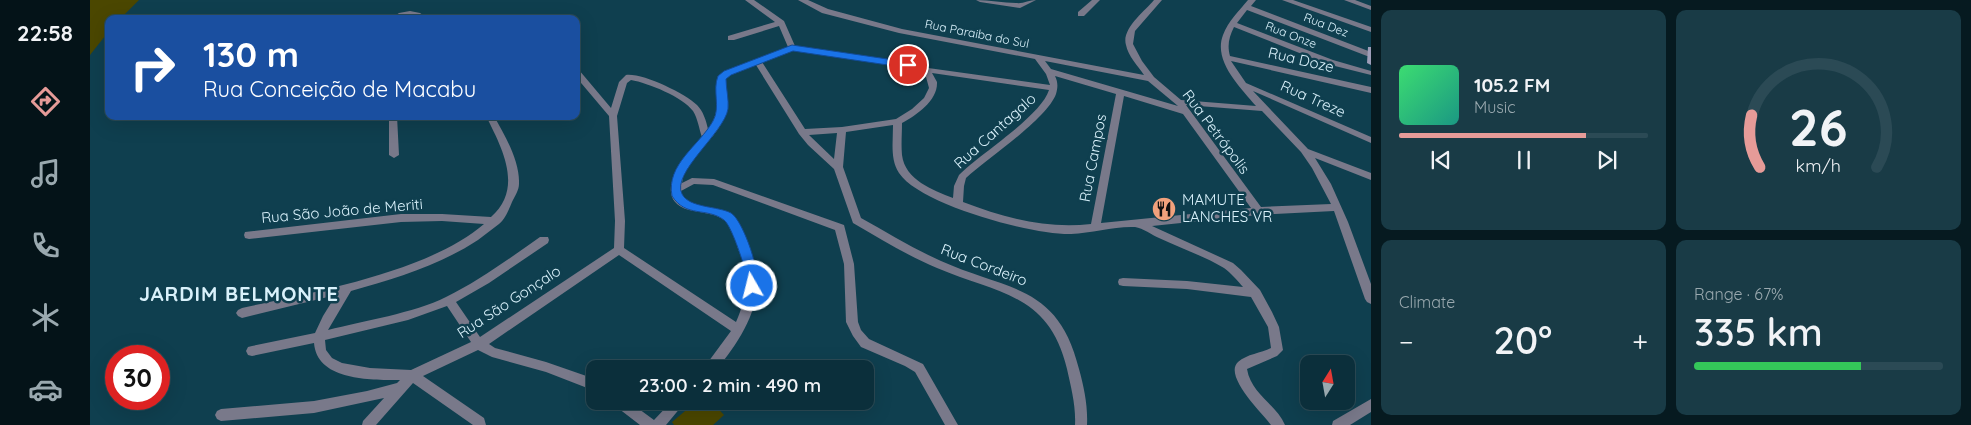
<!DOCTYPE html>
<meta charset="utf-8">
<style>
:root{--surface:#0b2f3b;--page:#193b46;--text:#f1f3f6;--muted:#9aa9af;--line:#2b4a55;--accent:#e69b98}
body{margin:0;font-family:Quicksand,sans-serif;background:var(--page);color:var(--text);height:100vh;display:flex;flex-direction:column;font-size:19px;white-space:nowrap}
*{box-sizing:border-box;margin:0}
p{font-size:16px;color:var(--muted)}
.icon{flex:none;width:28px;height:28px;fill:none;stroke:currentColor;stroke-width:2;stroke-linecap:round;stroke-linejoin:round}
.map{position:relative;flex:1;overflow:hidden}
.panel{display:flex;flex-direction:column;gap:10px;padding:10px;background:#061a20;width:600px}
.panel>*{flex:none}
.guide{position:absolute;left:15px;top:15px;width:475px;height:105px;border-radius:10px;box-shadow:0 5px 20px #0002,0 0 0 1px var(--line);background:#1a4fa0;color:#fff;overflow:hidden}
.needle{width:32px;rotate:11deg}
.controls{position:absolute;left:1210px;top:355px;display:grid;gap:10px}
.controls a{display:grid;place-items:center;width:55px;height:55px;border-radius:10px;background:var(--surface);box-shadow:0 5px 20px #0002,0 0 0 1px var(--line);font-size:25px}
.speed{position:absolute;left:15px;top:345px;display:flex;gap:10px;font-size:25px;font-weight:700;text-align:center}
.speed>*{display:grid;place-content:center;width:65px;height:65px;border-radius:50%;background:var(--surface);box-shadow:0 5px 20px #0002,0 0 0 1px var(--line);line-height:1}
.speed .limit{border:8px solid #d22;background:#fff;color:#111}
.pin{position:absolute;display:grid;place-items:center;width:42px;height:42px;color:#fff;margin:-21px;border:2px solid #fff;border-radius:50%;box-shadow:0 1px 5px #0007}
.me{position:absolute;width:55px;margin:-28px;rotate:352deg;stroke-linejoin:round;filter:drop-shadow(0 0 4px #0008)}
.turn{display:flex;align-items:center;gap:18px;height:105px;padding:0 15px;font-size:22px}
.turn .icon{width:65px;height:65px;stroke-width:2.5}
.turn b{display:block;font-size:35px;line-height:42px}
.big{font-size:38px;font-weight:600;line-height:1.1}
.panel .card{flex:1;display:flex;flex-direction:column;justify-content:center;gap:8px;min-width:0;padding:0 18px;border-radius:10px;background:var(--page)}
.panel .dial{align-items:center;gap:0}
.dial svg{height:130px;overflow:visible;fill:none;stroke:var(--line);stroke-width:7;stroke-linecap:round;text-anchor:middle}
.dial text{fill:var(--text);stroke:none}
.song{display:flex;align-items:center;gap:15px}
.cover{width:60px;height:60px;border-radius:8px;background:linear-gradient(135deg,hsl(140 70% 55%),hsl(170 70% 35%))}
.played{height:5px;border-radius:2px;background:linear-gradient(90deg,var(--accent) 75%,var(--line) 75%)}
.keys{display:flex;justify-content:space-around;direction:ltr}
.heat{display:flex;justify-content:space-between;align-items:center;font-size:28px;direction:ltr}
.charge{height:8px;border-radius:4px;background:linear-gradient(90deg,#34c759 67%,var(--line) 0)}
.panel .tiles{flex:1;display:grid;gap:10px;grid-template-columns:repeat(2,1fr)}
.trip{position:absolute;left:496px;top:360px;width:288px;height:50px;border-radius:10px;background:var(--surface);box-shadow:0 5px 20px #0002,0 0 0 1px var(--line);font-weight:600;line-height:50px;text-align:center}
main{display:flex;flex:1;min-height:0}
.tab-bar{display:flex;flex-direction:column;width:90px;justify-content:space-around;align-items:center;background:#041318;color:var(--muted)}
.tab-bar .icon{width:35px;height:35px}
.tab-bar .active{color:var(--accent)}
.tab-bar b{font-size:22px;color:var(--text)}
.map>svg:first-child{display:block}
.green{fill:#4b4700}
.lines{fill:none;stroke-linecap:round;stroke-linejoin:round}
.minor{fill:#79798a;fill-rule:evenodd}
.secondary{fill:#9d9db8;fill-rule:evenodd}
.route{fill:#1a73e8;stroke:#114b97}
.labels{text-anchor:middle;stroke-width:5;stroke-linejoin:round;paint-order:stroke}
.far-street-label{font-size:12px;fill:#d9f1fb;stroke:#0f3f4f}
.street-label{font-size:15px;fill:#d9f1fb;stroke:#0f3f4f}
.poi-label{font-size:15px;fill:#d9f1fb;stroke:#0f3f4f;text-anchor:start}
.district-label{font-size:20px;font-weight:bold;letter-spacing:1px;fill:#d9f1fb;stroke:#0f3f4f}
</style>
<main>
<nav class="tab-bar">
<b>22:58</b>
<svg class="icon active" aria-label="directions" viewBox="0 0 24 24"><path d="M12 3l9 9-9 9-9-9zM9 14v-3h6M13 9l2 2-2 2"/></svg>
<svg class="icon" aria-label="music" viewBox="0 0 24 24"><path d="M9 18V5l10-2v13"/><circle cx="6" cy="18" r="3"/><circle cx="16" cy="16" r="3"/></svg>
<svg class="icon" aria-label="phone" viewBox="0 0 24 24"><path d="M5 4h4l2 5-3 2q2 4 5 5l2-3 5 2v4C11 20 4 13 5 4z"/></svg>
<svg class="icon" aria-label="climate" viewBox="0 0 24 24"><path d="M12 3v18M4 7l16 10M4 17L20 7"/></svg>
<svg class="icon" aria-label="car" viewBox="0 0 24 24"><path d="M5 17H2v-5l4-1 3-4h7l3 4 3 1v5h-3M9 17h6M6 11h13"/><circle cx="7" cy="17" r="2"/><circle cx="17" cy="17" r="2"/></svg>
</nav>
<div class="map">
<svg width="1281" height="425" viewBox="0 0 1281 425">
<rect width="100%" height="100%" fill="#0f3f4f"/>
<path class="green" d="M0 0H49L30 19H19V31L0 55Z
M607 401H621L634 415 623 425H584L582 422Z"/>
<g class="lines">
<path class="minor" d="M655 0H664L694 21 705 46 817 63 831 67 960 85 956 74 945 59 809 33 732 13 708 0H718L738 9 812 29 1054 75C1048 66 1038 56 1036 45 1031 29 1055 11 1064 0H1072L1045 31 1043 44 1052 61 1064 77 1091 100 1166 106C1150 87 1123 61 1133 35 1138 21 1149 11 1158 0H1166L1161 6 1281 52V56H1277L1157 10 1147 23 1243 60 1281 71V75L1237 64 1144 27C1139 37 1137 45 1140 56L1281 87V93L1141 61 1156 83 1281 137V143L1163 91 1218 149 1281 173V180L1225 158 1241 184 1258 222 1281 284V304L1277 302 1275 299 1244 211 1168 215 1062 226 1143 263 1151 270 1170 290 1182 312 1189 327 1193 350 1187 356 1157 369C1161 394 1186 404 1195 425H1181C1173 414 1133 376 1148 362 1157 354 1171 353 1181 348L1178 327 1161 297 1097 289 1033 286 1029 285 1028 282 1029 279 1033 278 1097 281 1153 287C1148 281 1141 273 1134 268 1114 256 1090 248 1069 238 1062 235 1053 228 1045 227 1025 226 1002 233 981 234 943 235 830 205 809 173 800 159 803 142 803 125L756 132 753 167 771 218C798 233 824 249 851 261 918 291 968 284 989 369 994 387 998 406 997 425H985C986 406 981 387 977 369 959 293 908 294 847 268 818 256 791 239 763 223L744 169 718 145 709 134 666 65 641 75 635 79C635 90 638 103 635 114 628 141 596 154 592 183L602 178 624 179 754 225 764 264 768 322 771 330 779 339 833 364 868 425H855L825 372 815 366 771 347 763 336 756 322 754 264 745 230 623 185 604 184 591 191C596 211 627 204 641 214 650 221 653 234 657 244 660 252 665 261 666 269 673 307 649 342 627 369H613L641 331 529 255 399 344 405 348 456 362 505 379V391L456 372 402 357 388 350 333 376 394 418 396 425H383L323 383 286 425H272L273 421 294 398 224 413 131 421 127 419 125 415 127 411 131 409 224 401 277 391 307 383 310 380C281 380 227 381 224 343L162 356 158 355 156 351 158 347 162 346 225 333 233 316 246 295 152 318 148 316 146 313 148 310 152 308C224 292 338 272 394 224L352 221 311 222 159 239 155 238 154 235 155 232 311 214H352L401 217C434 188 412 148 396 116H404C415 136 430 161 429 184 429 190 425 196 422 202 419 209 415 220 409 224 402 229 395 235 388 240 350 265 304 279 261 291L238 330C273 321 324 313 356 297 389 281 420 258 450 237H458L459 240 458 243 399 283 366 302 390 337 524 248 525 221 519 116 486 77V70H489L521 108 529 82 536 75C553 73 594 93 607 105 613 111 616 120 618 129 634 107 622 96 628 76L635 71 698 47 689 26 644 40H638V36L685 22ZM703 50 816 67 830 72 836 77 839 88 834 98 822 109 806 119 752 127 715 129 672 62ZM955 61 1058 81 1088 106 961 69ZM842 73 959 90C951 116 890 154 869 175L864 186 863 198C843 190 815 180 812 155 811 144 812 134 812 123 827 115 848 100 847 82ZM965 76 1026 94 1001 224C956 229 915 218 873 202L874 186 876 178C898 158 957 119 966 94 968 87 968 82 965 76ZM541 80C558 83 593 97 603 111 608 119 609 129 612 137 597 153 558 198 599 210 611 213 626 213 635 221 642 226 644 237 647 245 649 253 654 261 656 270 658 288 653 306 646 322L534 248 535 221 527 116 537 83ZM1034 96 1093 114 1161 208 1011 223ZM1096 105 1172 111 1211 152 1222 168 1241 204 1171 207ZM747 133 744 159 719 135ZM357 306 381 342 321 370 280 368 252 363 242 358 236 350 235 340 318 320Z
M886 0C900 0 913 3 926 3 933 4 939 0 946 0L930 8 890 2Z
M1002 0H1010L994 16H988V12Z
M1192 0H1203L1281 27V32Z
M1254 0H1265L1281 6V10Z
M320 11 330 13 339 19C332 19 328 16 322 16 315 15 308 19 300 19L309 13Z
M299 116H307L309 155 304 158 299 155Z
M1281 399V412L1260 425H1242L1243 421Z
M522 401H538L564 420 582 401H596L576 425H550L524 405Z"/>
<path class="secondary" d="M1278 47H1281V65L1277 63Z"/>
</g>
<path class="route" d="M702 45 818 62 822 65 818 68 703 51 641 75 636 79C636 88 639 100 638 109 634 133 581 173 592 194 599 208 628 206 641 213 653 220 673 277 666 290H657C654 284 655 277 655 271 653 261 641 225 634 220 617 207 596 218 582 196 576 164 609 146 623 121 631 107 622 91 628 76L634 71Z"/>
<defs>
<g id="restaurant-disc" transform="scale(1.25)"><circle r="9.5" fill="#f1a17c" stroke="#0f3f4f"/><path d="M-5-6h1v4h1v-4h1v4h1v-4h1v5L-1.5 .5V6h-2V.5L-5-1ZM5-6V6H3V1.5H1.5Q1.5-4 5-6Z" fill="#111"/></g>
</defs>
<g fill-rule="evenodd">
<use href="#restaurant-disc" x="1074" y="209"/>
</g>
<g class="labels">
<g class="far-street-label">
<text transform="translate(1236 25) rotate(21)" y="4">Rua Dez</text>
<text transform="translate(887 34) rotate(11)" y="4">Rua Paraiba do Sul</text>
<text transform="translate(1201 35) rotate(21)" y="4">Rua Onze</text>
</g>
<g class="street-label">
<text transform="translate(1211 60) rotate(13)" y="5">Rua Doze</text>
<text transform="translate(1223 99) rotate(24)" y="5">Rua Treze</text>
<text transform="translate(905 131) rotate(-42)" y="5">Rua Cantagalo</text>
<text transform="translate(1126 132) rotate(53)" y="5">Rua Petrópolis</text>
<text transform="translate(1003 158) rotate(-79)" y="5">Rua Campos</text>
<text transform="translate(252 211) rotate(-5)" y="5">Rua São João de Meriti</text>
<text transform="translate(894 265) rotate(21)" y="5">Rua Cordeiro</text>
<text transform="translate(419 302) rotate(-33)" y="5">Rua São Gonçalo</text>
</g>
<g class="poi-label">
<text x="1092" y="205">MAMUTE<tspan x="1092" dy="17">LANCHES VR</tspan></text>
</g>
<g class="district-label">
<text x="149" y="301">JARDIM BELMONTE</text>
</g>
</g>
</svg>
<div class="controls">
<a><svg class="needle" viewBox="-14 -14 28 28"><path d="M0-13l5 13h-10z" fill="#e53935"/><path d="M0 13l5-13h-10z" fill="#9aa9af"/></svg></a>
</div>
<div class="speed"><div class="limit">30</div></div>
<div class="pin" style="left:818px;top:65px;background:#d93025"><svg class="icon" aria-label="arrive" viewBox="0 0 24 24"><path d="M6 21V4h12l-3 4 3 4H6"/></svg></div>
<svg class="me" style="left:662px;top:286px" viewBox="-20 -20 40 40"><circle r="17" fill="#1a73e8" stroke="#fff" stroke-width="3"/><path d="M0-11L8 9 0 5-8 9z" fill="#fff"/></svg>
<div class="trip">23:00 · 2 min · 490 m</div>
<div class="guide">
<div class="turn"><svg class="icon" aria-label="right" viewBox="0 0 24 24"><path d="M7 20v-9h11M14 6l5 5-5 5"/></svg><div><b>130 m</b>Rua Conceição de Macabu</div></div>
</div>
</div>
<section class="panel">
<div class="tiles">
<div class="card">
<div class="song"><i class="cover"></i><div><b>105.2 FM</b><p>Music</p></div></div>
<div class="played"></div>
<div class="keys"><svg class="icon" aria-label="previous" viewBox="0 0 24 24"><path d="M18 5L8 12l10 7zM5 5v14"/></svg><svg class="icon" aria-label="pause" viewBox="0 0 24 24"><path d="M8 5v14M16 5v14"/></svg><svg class="icon" aria-label="next" viewBox="0 0 24 24"><path d="M6 5l10 7-10 7zM19 5v14"/></svg></div>
</div>
<div class="card dial"><svg viewBox="0 0 100 80">
<path d="M14 69A42 42 0 1 1 86 69"/>
<path d="M14 69A42 42 0 0 1 9 37" stroke="#e69b98"/>
<text x="50" y="56" font-size="32" font-weight="700">26</text>
<text x="50" y="72" font-size="11">km/h</text>
</svg></div>
<div class="card"><p>Climate</p>
<div class="heat"><a>−</a><b class="big">20°</b><a>+</a></div>
</div>
<div class="card"><p>Range · 67%</p><b class="big">335 km</b><div class="charge"></div></div>
</div>
</section>
</main>
